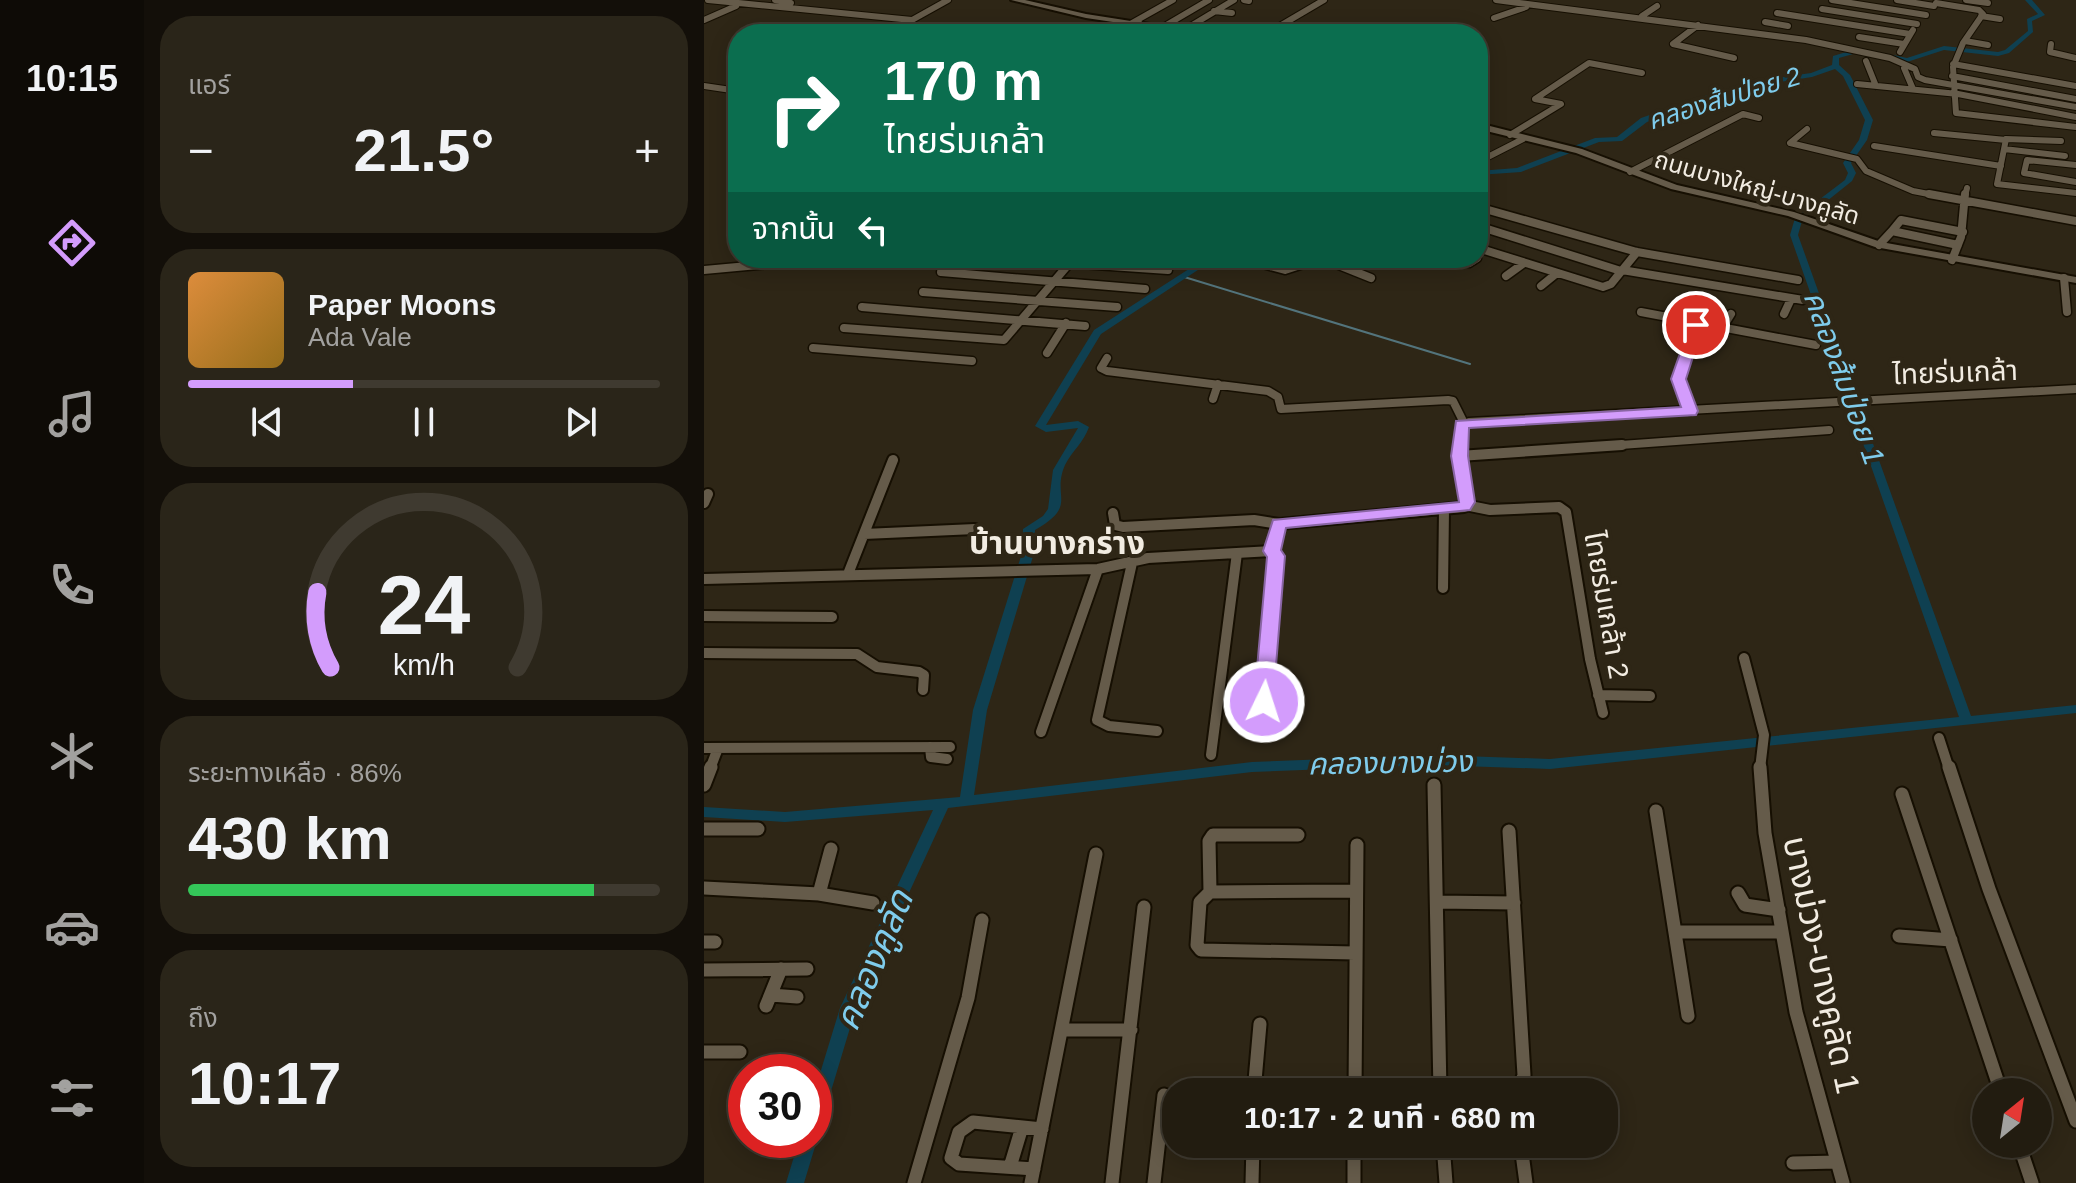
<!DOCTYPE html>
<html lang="th">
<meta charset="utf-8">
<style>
:root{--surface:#221c10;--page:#2a2519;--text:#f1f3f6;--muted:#a2a19f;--line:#3f3a30;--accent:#d39cfc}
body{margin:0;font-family:Arial,"Noto Sans Thai",sans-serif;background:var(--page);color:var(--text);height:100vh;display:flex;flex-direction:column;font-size:30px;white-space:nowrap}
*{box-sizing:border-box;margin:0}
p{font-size:26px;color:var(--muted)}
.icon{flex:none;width:44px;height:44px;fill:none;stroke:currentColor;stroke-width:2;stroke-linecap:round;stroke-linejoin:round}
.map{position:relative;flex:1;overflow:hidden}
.sheet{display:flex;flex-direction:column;gap:16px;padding:16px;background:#130f09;width:560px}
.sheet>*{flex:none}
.banner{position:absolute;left:24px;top:24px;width:760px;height:244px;border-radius:32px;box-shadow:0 4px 20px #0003,0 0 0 2px var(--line);background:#0b6e4f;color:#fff;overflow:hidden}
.needle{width:52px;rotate:30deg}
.tools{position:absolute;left:1268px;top:1078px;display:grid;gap:16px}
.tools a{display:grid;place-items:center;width:80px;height:80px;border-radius:50%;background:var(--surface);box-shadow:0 4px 20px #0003,0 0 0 2px var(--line);font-size:40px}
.speed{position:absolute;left:24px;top:1054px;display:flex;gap:16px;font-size:40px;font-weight:700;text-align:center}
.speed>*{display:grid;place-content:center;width:104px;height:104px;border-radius:50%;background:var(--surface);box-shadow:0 4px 20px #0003,0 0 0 2px var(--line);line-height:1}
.speed .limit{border:12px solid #d22;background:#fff;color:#111}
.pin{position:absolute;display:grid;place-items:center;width:68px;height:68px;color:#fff;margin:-34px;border:4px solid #fff;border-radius:50%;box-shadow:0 2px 8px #0007}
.me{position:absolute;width:88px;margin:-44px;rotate:4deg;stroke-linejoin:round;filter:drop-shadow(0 0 6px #0008)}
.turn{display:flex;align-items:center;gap:28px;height:168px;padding:0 24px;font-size:36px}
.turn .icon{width:104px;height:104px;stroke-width:2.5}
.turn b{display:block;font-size:56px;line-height:68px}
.then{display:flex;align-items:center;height:76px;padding:0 24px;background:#0003;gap:16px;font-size:30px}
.big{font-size:60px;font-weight:700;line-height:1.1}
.sheet .widget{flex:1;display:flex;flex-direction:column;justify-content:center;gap:12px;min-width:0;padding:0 28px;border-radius:32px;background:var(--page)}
.sheet .dial{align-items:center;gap:0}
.dial svg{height:208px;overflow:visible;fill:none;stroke:var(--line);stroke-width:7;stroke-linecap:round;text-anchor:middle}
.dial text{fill:var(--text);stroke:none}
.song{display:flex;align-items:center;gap:24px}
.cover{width:96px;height:96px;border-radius:12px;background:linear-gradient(135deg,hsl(30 70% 55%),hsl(40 70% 35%))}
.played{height:8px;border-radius:4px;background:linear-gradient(90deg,var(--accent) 35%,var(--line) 35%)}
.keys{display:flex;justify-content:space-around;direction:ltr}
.heat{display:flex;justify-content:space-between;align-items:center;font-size:44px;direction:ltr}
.charge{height:12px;border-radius:6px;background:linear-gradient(90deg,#34c759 86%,var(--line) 0)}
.trip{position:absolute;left:458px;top:1078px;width:456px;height:80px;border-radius:32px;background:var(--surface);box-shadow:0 4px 20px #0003,0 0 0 2px var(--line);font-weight:700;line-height:80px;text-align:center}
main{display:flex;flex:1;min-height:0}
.dock{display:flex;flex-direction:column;width:144px;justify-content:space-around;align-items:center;background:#0e0b06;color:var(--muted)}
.dock .icon{width:56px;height:56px}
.dock .selected{color:var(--accent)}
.dock b{font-size:36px;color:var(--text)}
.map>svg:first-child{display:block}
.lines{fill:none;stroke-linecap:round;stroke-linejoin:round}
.stream{stroke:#53747c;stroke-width:2}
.canal{fill:#0f4051;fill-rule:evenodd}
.street-far3-casing{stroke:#160f02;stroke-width:8}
.street-far2-casing{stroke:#160f02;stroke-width:11}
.street-far1-casing{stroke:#160f02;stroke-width:14}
.street-casing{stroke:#160f02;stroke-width:17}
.secondary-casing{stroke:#160f02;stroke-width:4}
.street-far3{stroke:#655b4a;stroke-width:6}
.street-far2{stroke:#655b4a;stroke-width:8}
.street-far1{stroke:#655b4a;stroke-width:10}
.street{stroke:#655b4a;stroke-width:13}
.secondary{fill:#655b4a;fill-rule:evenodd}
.route{fill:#d39cfc;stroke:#8965a4;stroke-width:2}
.labels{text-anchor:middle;stroke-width:8;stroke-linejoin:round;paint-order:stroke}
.far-street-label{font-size:24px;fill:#f2ece2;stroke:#2e2616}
.far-water-label{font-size:26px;font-style:italic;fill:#7fccec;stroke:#2e2616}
.street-label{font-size:28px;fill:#f2ece2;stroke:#2e2616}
.water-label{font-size:30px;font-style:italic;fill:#7fccec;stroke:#2e2616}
.quarter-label{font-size:32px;font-weight:bold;fill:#f2ece2;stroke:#2e2616}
.near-street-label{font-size:34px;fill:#f2ece2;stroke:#2e2616}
.near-water-label{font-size:36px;font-style:italic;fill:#7fccec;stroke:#2e2616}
</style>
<main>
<nav class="dock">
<b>10:15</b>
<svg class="icon selected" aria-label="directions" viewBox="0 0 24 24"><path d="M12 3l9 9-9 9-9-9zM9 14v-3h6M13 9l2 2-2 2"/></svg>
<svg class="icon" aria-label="music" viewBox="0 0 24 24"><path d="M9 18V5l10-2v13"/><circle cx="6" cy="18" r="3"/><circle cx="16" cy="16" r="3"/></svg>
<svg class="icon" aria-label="phone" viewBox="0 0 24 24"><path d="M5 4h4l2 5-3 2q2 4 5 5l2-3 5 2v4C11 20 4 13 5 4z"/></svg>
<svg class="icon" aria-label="climate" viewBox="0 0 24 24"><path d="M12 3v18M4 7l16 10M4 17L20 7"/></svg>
<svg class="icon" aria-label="car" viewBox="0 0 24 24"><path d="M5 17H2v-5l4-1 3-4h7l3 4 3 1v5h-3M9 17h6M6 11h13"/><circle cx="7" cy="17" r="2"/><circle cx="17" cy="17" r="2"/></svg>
<svg class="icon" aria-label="filters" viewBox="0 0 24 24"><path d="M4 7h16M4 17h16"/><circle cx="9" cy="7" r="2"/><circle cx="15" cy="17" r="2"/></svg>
</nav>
<section class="sheet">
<div class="widget"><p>แอร์</p>
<div class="heat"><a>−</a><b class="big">21.5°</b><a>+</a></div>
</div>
<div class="widget">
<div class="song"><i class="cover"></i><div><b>Paper Moons</b><p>Ada Vale</p></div></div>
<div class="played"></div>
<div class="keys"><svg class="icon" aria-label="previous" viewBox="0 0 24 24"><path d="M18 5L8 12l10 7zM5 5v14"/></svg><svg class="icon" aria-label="pause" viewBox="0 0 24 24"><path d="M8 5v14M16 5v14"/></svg><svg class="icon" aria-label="next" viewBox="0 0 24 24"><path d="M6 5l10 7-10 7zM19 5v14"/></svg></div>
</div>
<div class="widget dial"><svg viewBox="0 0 100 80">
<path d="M14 69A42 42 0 1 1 86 69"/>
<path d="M14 69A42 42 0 0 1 9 40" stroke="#d39cfc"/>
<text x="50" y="56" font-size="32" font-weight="700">24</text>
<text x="50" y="72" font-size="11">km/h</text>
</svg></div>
<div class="widget"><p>ระยะทางเหลือ · 86%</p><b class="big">430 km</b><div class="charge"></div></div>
<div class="widget"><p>ถึง</p><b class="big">10:17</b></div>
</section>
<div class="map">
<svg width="1372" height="1183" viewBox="0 0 1372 1183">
<rect width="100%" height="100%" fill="#2e2616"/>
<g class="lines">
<path class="stream" d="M477 276 766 364"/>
<path class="canal" d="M1321 0H1328L1341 15 1328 21 1329 32 1305 53 1294 56 1240 50 1203 62 1156 52 1135 58V65L1146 75 1169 120 1163 140 1147 163 1152 173 1148 181 1098 221 1094 235 1267 716 1372 705V713L846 769 729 765 548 772 244 808 152 1008 118 1121 116 1126 110 1128V1093L136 1008 229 810 81 822 0 817V807L81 812 256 797 269 710 318 553 319 529 339 516 344 509 349 470 374 428 342 432 331 426 390 330 502 258H512L397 334 342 425 374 421 385 427C380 442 368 451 361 465 347 497 375 505 331 530L330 553 283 710 270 795 548 762 729 755 846 759 1255 717 1086 235 1091 218 1141 180 1144 173 1139 163 1155 140 1161 120 1139 76 1131 69 1108 77 1063 84 1047 94 1008 99 943 122 918 141 895 142 817 172 774 175V171L813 168 891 138 913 137 937 118 1004 95 1045 90 1058 80 1107 73 1128 65 1129 56 1156 48 1203 58 1240 46 1294 52 1301 50 1324 31 1323 19 1334 14Z
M110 1135 113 1140 100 1183H82L95 1140H110Z"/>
<g class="street-far3-casing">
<path id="street-far3" d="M4 0 208 20
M71 0 87 3
M540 0 545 1
M792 0 1102 40 1186 58 1211 69 1214 77 1221 80 1372 107
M1128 0 1222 15
M1193 0 1230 6
M1262 0 1284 3
M1232 3 1275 10 1279 14 1259 43 1249 67 1252 113 1372 127
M1118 9 1213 24
M510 11 528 13
M1073 13 1206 34
M938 16 953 6
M1277 16 1296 19
M790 18 822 7
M0 20 32 6
M1061 22 1084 26
M428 23 469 0
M994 25 969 44 1030 58
M459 27 505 0
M480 30 530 0
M183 34 244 0
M418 34 436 24
M562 34 620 0
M1155 37 1200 44
M1261 41 1284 45
M1347 44 1346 52 1372 58
M1196 52 1209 30
M1162 61 1172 86
M1249 64 1372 86
M1200 68 1209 89
M1248 76 1372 99
M1153 84 1254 94 1372 117
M0 86 34 91
M1103 129 1086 143 1153 159 1162 171 1209 191 1235 196
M1230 133 1302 140
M806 135 857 104 831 99 885 63 938 73
M1357 141 1302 139 1293 184 1372 193
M1170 146 1297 166
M1300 149 1361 156
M774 162 819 139
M1372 165 1323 160 1320 173 1372 182
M926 172 1039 114 1055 118
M1261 196 1263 188"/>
</g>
<g class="street-far2-casing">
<path id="street-far2" d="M1225 194 1372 221
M774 207 933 252 1094 280
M774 226 917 271
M1188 231 1197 220 1259 232
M1175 245 1188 231 1254 245
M774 248 899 287 907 284 933 252
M289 258 464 270
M617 258 667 278
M540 259 581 270 618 258
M1248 260 1257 237 1261 194
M765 263 773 258
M0 270 130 258
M918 270 1099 300
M237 272 441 289
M802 276 820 263
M1360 278 1363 312
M837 286 853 273
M219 292 413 307
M158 307 381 326
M937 312 1112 345
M1080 314 1087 299
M140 328 300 340 370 258
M1017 330 1027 314
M109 348 268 361
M343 353 362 323
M403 358 397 368 403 371 564 391 574 397 577 409 744 400 749 401 760 423
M509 399 514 384
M986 411 974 379 992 325
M755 447 756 427 765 422 1372 389
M889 447 1125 430"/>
</g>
<g class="street-far1-casing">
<path id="street-far1" d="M755 456 918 445
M0 503 4 494
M761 505 786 510 855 507 862 512 886 659 899 713
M409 513 411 525 419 527 550 520 575 524
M160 534 271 529
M428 563 393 720 405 726 453 731
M144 574 189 460
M0 579 394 569 444 558 568 551 575 524 760 507 763 502 755 445
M739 588 740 510
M0 616 128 617
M0 653 153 654 173 667 215 672 220 675 219 690
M1040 658 1060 735 1056 769
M894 695 946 696
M560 710 572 556 568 551
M337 732 394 569
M1235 738 1245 769
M226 747 227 757 243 759
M0 748 246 747
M507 755 533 553
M6 769 14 748"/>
</g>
<g class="street-casing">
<path id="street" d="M1056 767 1061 833 1092 1012 1139 1183
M1245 767 1285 889 1372 1121
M0 785 7 767
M730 785 736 1092
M1198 794 1297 1092
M952 811 984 1016
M0 829H54
M594 835H509L505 841 506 892 650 891
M0 888 115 894 169 903
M506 892 496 902 493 945 497 950 651 953
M1034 893 1041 905 1075 910
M115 894 127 849
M733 902 810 903
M971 932H1078
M1195 936 1247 940
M0 942H11
M0 970 103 969
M67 995 93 997
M62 1006 77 969
M359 1030H427
M0 1052H36
M550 1092 556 1024
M651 1092 653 845
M787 1092 816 1087 820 1075 805 831
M650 1144V1183
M739 1144 742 1183
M1315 1144 1328 1183
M817 1146 822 1183
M1089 1163 1133 1162
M306 1167 318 1127
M330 1169 255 1164 247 1158 255 1132 269 1122 338 1129
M210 1183 264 998 278 920
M327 1183 392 854
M408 1183 440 907
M450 1183 460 1095
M548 1183 549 1144"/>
</g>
<g class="secondary-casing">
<path id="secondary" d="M307 0H321L382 14 510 34H490L382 18Z
M774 123 878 149 973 185 1090 212 1177 242 1372 277V283L1171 247 1084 216 967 189 872 153 774 129Z"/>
</g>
<use href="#street-far3" class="street-far3"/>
<use href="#street-far2" class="street-far2"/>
<use href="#street-far1" class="street-far1"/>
<use href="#street" class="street"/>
<use href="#secondary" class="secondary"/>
</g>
<path class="route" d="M987 322 999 325 982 379 994 411 992 415 765 428 764 456 771 502 766 510 582 528 577 550 581 556 569 702 560 708 553 706 550 702 563 557 559 551 569 520 755 502 747 456 752 421 977 407 967 379Z"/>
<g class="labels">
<g class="far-street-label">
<text transform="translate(1053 188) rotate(16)" y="8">ถนนบางใหญ่-บางคูลัด</text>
</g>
<g class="far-water-label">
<text transform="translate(1020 98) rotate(-17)" y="9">คลองส้มป่อย 2</text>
</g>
<g class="street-label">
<text transform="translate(1251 372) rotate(-2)" y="10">ไทยร่มเกล้า</text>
<text transform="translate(903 605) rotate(80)" y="10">ไทยร่มเกล้า 2</text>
</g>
<g class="water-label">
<text transform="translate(1140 378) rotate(70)" y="10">คลองส้มป่อย 1</text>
<text transform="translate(686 763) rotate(-1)" y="10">คลองบางม่วง</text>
</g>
<g class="quarter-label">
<text x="353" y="554">บ้านบางกร่าง</text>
</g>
<g class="near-street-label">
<text transform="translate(1118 965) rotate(78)" y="12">บางม่วง-บางคูลัด 1</text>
</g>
<g class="near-water-label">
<text transform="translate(169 960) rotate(-67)" y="13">คลองคูลัด</text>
</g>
</g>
</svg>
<div class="tools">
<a><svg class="needle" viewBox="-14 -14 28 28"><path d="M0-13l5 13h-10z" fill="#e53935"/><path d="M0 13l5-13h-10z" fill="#a2a19f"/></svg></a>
</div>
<div class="speed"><div class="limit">30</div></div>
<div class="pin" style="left:992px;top:325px;background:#d93025"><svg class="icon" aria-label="arrive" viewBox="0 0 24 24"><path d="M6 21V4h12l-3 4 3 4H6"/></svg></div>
<svg class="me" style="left:560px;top:702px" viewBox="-20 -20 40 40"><circle r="17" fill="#d39cfc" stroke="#fff" stroke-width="3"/><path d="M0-11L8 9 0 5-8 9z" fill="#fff"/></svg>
<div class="trip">10:17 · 2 นาที · 680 m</div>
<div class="banner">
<div class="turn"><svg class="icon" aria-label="right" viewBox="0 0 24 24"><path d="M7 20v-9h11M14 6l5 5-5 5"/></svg><div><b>170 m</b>ไทยร่มเกล้า</div></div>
<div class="then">จากนั้น<svg class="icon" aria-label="left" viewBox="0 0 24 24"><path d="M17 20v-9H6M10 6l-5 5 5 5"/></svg></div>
</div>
</div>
</main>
